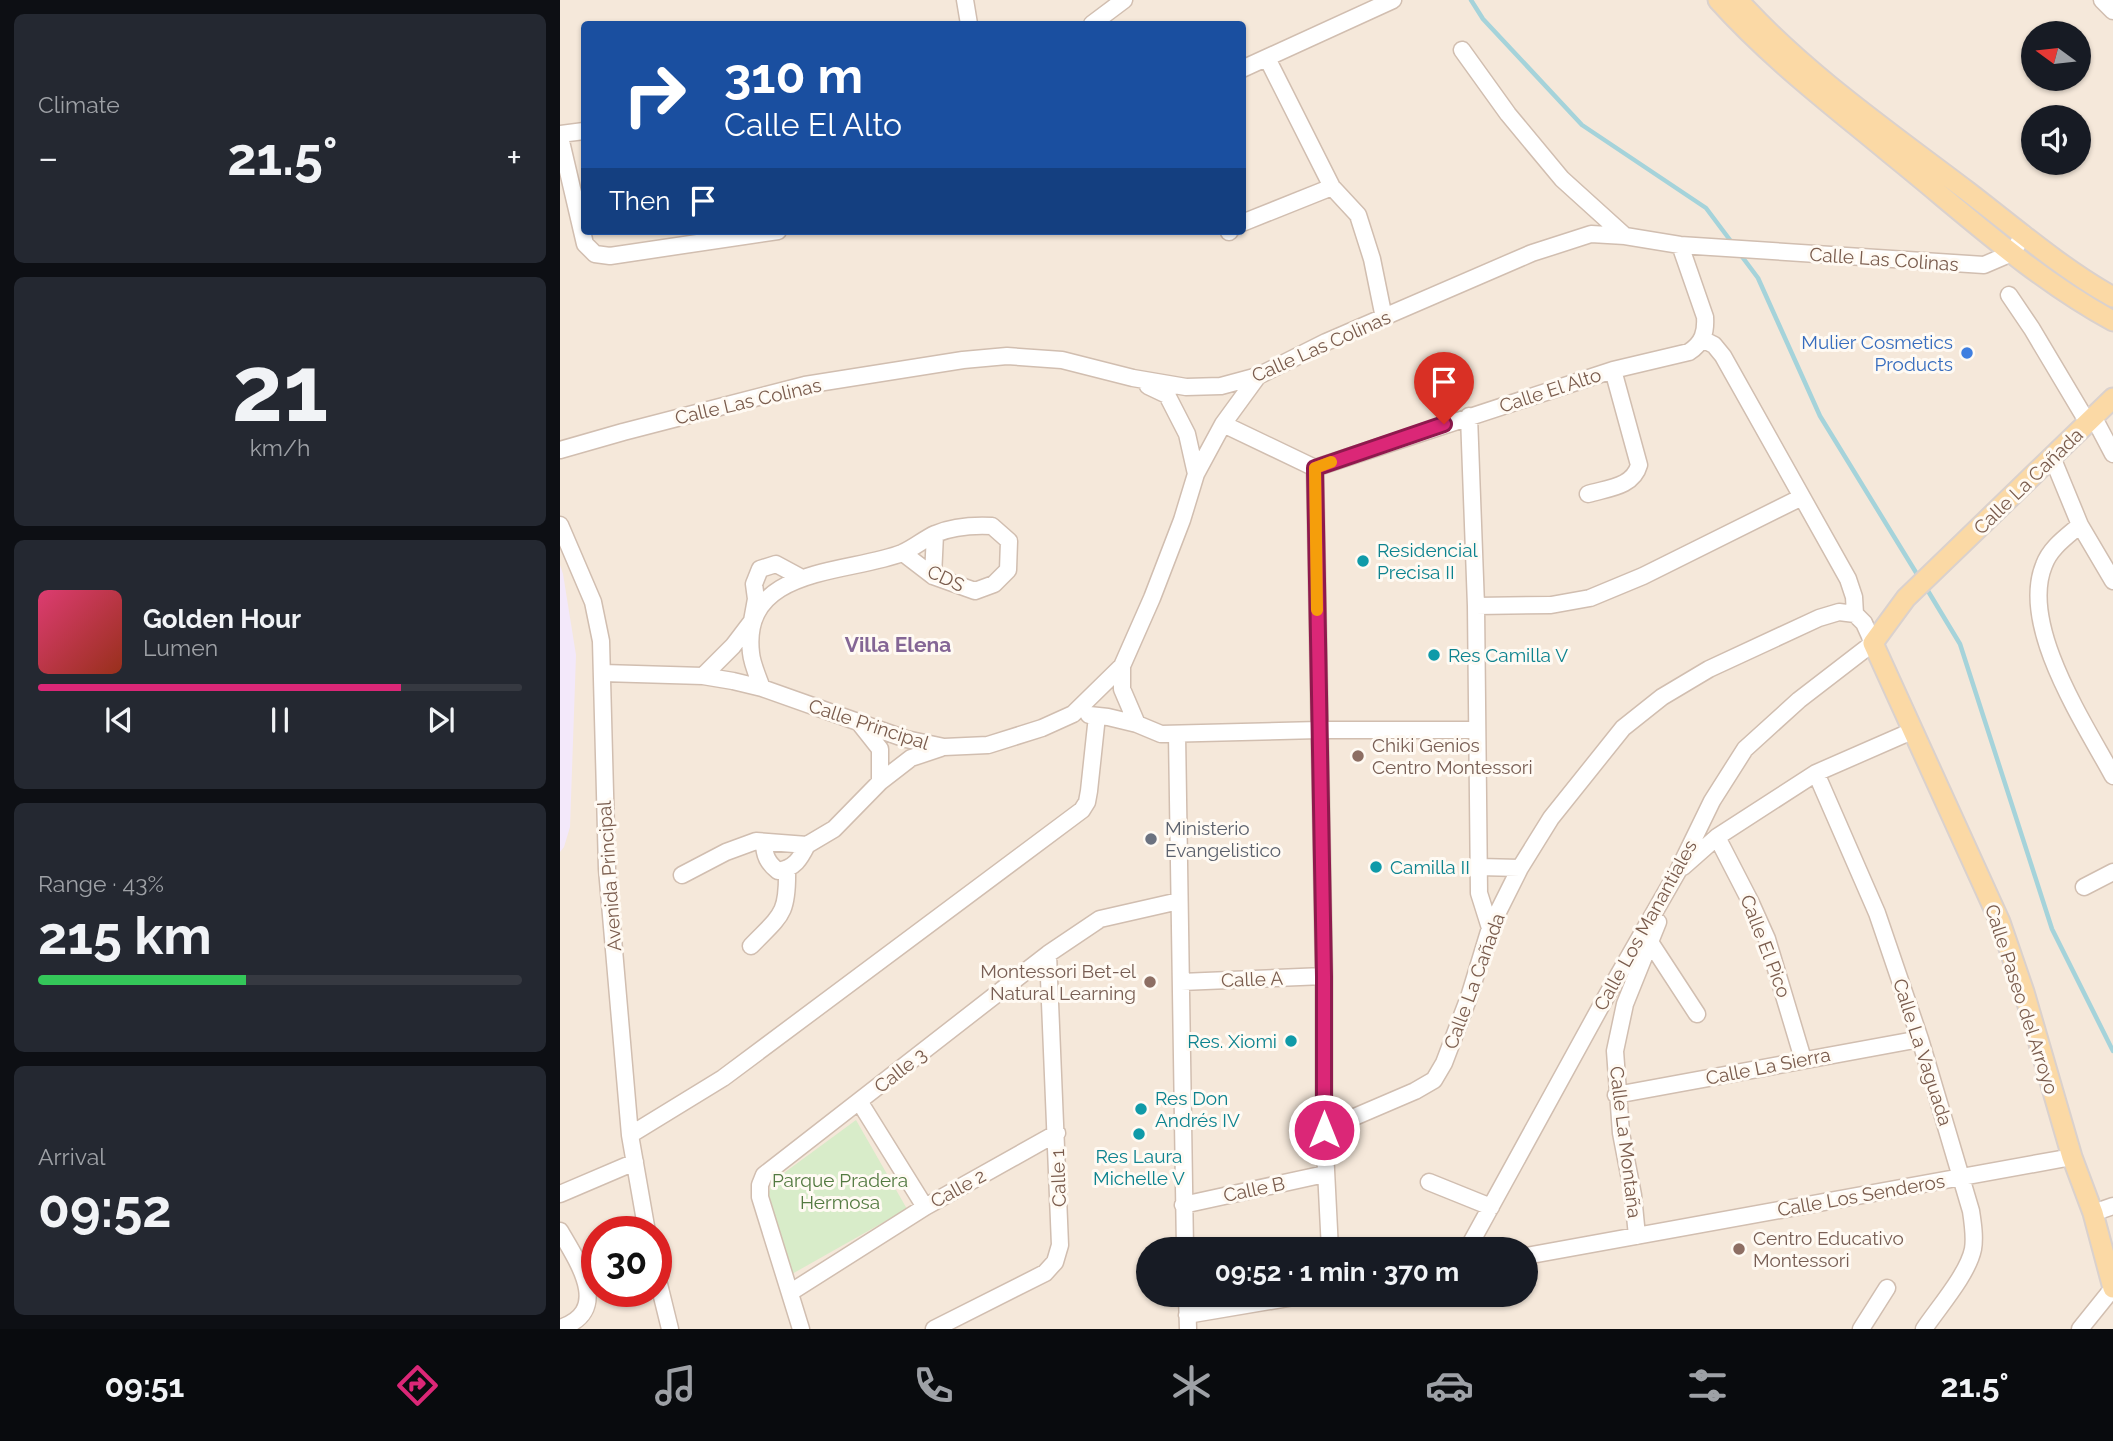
<!DOCTYPE html>
<meta charset="utf-8">
<style>
:root{--surface:#171b24;--page:#242831;--text:#f1f3f6;--muted:#9ea1a6;--line:#363941;--accent:#db2777}
body{margin:0;font-family:Raleway,sans-serif;background:var(--page);color:var(--text);height:100vh;display:flex;flex-direction:column;font-size:26px;white-space:nowrap}
*{box-sizing:border-box;margin:0}
p{font-size:23px;color:var(--muted)}
.icon{flex:none;width:38px;height:38px;fill:none;stroke:currentColor;stroke-width:2;stroke-linecap:round;stroke-linejoin:round}
.map{position:relative;flex:1;overflow:hidden}
.drawer{display:flex;flex-direction:column;gap:14px;padding:14px;background:#0d0f14;width:560px}
.drawer>*{flex:none}
.hud{position:absolute;left:21px;top:21px;width:665px;height:214px;border-radius:7px;box-shadow:0 2px 5px #0004;background:#1a4fa0;color:#fff;overflow:hidden}
.needle{width:46px;rotate:285deg}
.fabs{position:absolute;left:1461px;top:21px;display:grid;gap:14px}
.fabs a{display:grid;place-items:center;width:70px;height:70px;border-radius:50%;background:var(--surface);box-shadow:0 2px 5px #0004;font-size:35px}
.speed{position:absolute;left:21px;top:1216px;display:flex;gap:14px;font-size:35px;font-weight:700;text-align:center}
.speed>*{display:grid;place-content:center;width:91px;height:91px;border-radius:50%;background:var(--surface);box-shadow:0 2px 5px #0004;line-height:1}
.speed .limit{border:10px solid #d22;background:#fff;color:#111}
.pin{position:absolute;display:grid;place-items:center;width:60px;height:60px;color:#fff;margin:-72px -30px;border-radius:50% 50% 50% 0;rotate:-45deg;box-shadow:0 0 7px #0007}
.pin .icon{rotate:45deg}
.me{position:absolute;width:77px;margin:-38px;rotate:0deg;stroke-linejoin:round;filter:drop-shadow(0 0 5px #0008)}
.turn{display:flex;align-items:center;gap:24px;height:147px;padding:0 28px;font-size:32px}
.turn .icon{width:91px;height:91px;stroke-width:2.5}
.turn b{display:block;font-size:49px;line-height:60px}
.then{display:flex;align-items:center;height:66px;padding:0 28px;background:#0003;gap:14px;font-size:26px}
.big{font-size:52px;font-weight:700;line-height:1.1}
.drawer .widget{flex:1;display:flex;flex-direction:column;justify-content:center;gap:10px;min-width:0;padding:0 24px;border-radius:10px;background:var(--page)}
.drawer .dial{align-items:center;gap:0}
.dial b{font-size:91px;line-height:1}
.song{display:flex;align-items:center;gap:21px}
.cover{width:84px;height:84px;border-radius:10px;background:linear-gradient(135deg,hsl(340 70% 55%),hsl(10 70% 35%))}
.played{height:7px;border-radius:4px;background:linear-gradient(90deg,var(--accent) 75%,var(--line) 75%)}
.keys{display:flex;justify-content:space-around;direction:ltr}
.heat{display:flex;justify-content:space-between;align-items:center;font-size:38px;direction:ltr}
.charge{height:10px;border-radius:5px;background:linear-gradient(90deg,#34c759 43%,var(--line) 0)}
.trip{position:absolute;left:576px;top:1237px;width:402px;height:70px;border-radius:35px;background:var(--surface);box-shadow:0 2px 5px #0004;font-weight:700;line-height:70px;text-align:center}
.tab-bar{display:flex;height:112px;justify-content:space-around;align-items:center;background:#090b0e;color:var(--muted)}
.tab-bar .icon{width:49px;height:49px}
.tab-bar .on{color:var(--accent)}
.tab-bar b{font-size:32px;color:var(--text)}
main{display:flex;flex:1;min-height:0}
.map>svg:first-child{display:block}
.residential{fill:#f5e8da;fill-rule:evenodd}
.education{fill:#f3e8fa}
.green{fill:#d8ecc9}
.lines{fill:none;stroke-linecap:round;stroke-linejoin:round}
.stream{stroke:#a5d3da;stroke-width:4.5}
.minor-casing{stroke:#d1beb0;stroke-width:19}
.major-casing{stroke:#dad1cd;stroke-width:23}
.minor{stroke:#fff;stroke-width:16}
.major{stroke:#fbd9a5;stroke-width:19}
.route-casing{stroke:#8e194d;stroke-width:18}
.route{stroke:#db2777;stroke-width:12}
.slow{stroke:#f59e0b;stroke-width:12}
.shop-dot{fill:#3f7fe0;stroke:#fffaf3;stroke-width:2.5}
.culture-dot{fill:#0f9aa8;stroke:#fffaf3;stroke-width:2.5}
.education-dot{fill:#8d6e63;stroke:#fffaf3;stroke-width:2.5}
.worship-dot{fill:#6b7280;stroke:#fffaf3;stroke-width:2.5}
.labels{text-anchor:middle;stroke-width:6;stroke-linejoin:round;paint-order:stroke}
.street-label{font-size:19px;fill:#7a5c4d;stroke:#fffaf3}
.shop-label{font-size:19px;fill:#366cbe;stroke:#fffaf3;text-anchor:end}
.culture-label{font-size:19px;fill:#0d838f;stroke:#fffaf3;text-anchor:start}
.education-label{font-size:19px;fill:#785e54;stroke:#fffaf3;text-anchor:start}
.worship-label{font-size:19px;fill:#5b616d;stroke:#fffaf3;text-anchor:start}
.park-label{font-size:19px;fill:#537a41;stroke:#fffaf3}
.neighbourhood-label{font-size:21px;font-weight:bold;fill:#846695;stroke:#fffaf3}
</style>
<main>
<section class="drawer">
<div class="widget"><p>Climate</p>
<div class="heat"><a>−</a><b class="big">21.5°</b><a>+</a></div>
</div>
<div class="widget dial"><b>21</b><p>km/h</p></div>
<div class="widget">
<div class="song"><i class="cover"></i><div><b>Golden Hour</b><p>Lumen</p></div></div>
<div class="played"></div>
<div class="keys"><svg class="icon" aria-label="previous" viewBox="0 0 24 24"><path d="M18 5L8 12l10 7zM5 5v14"/></svg><svg class="icon" aria-label="pause" viewBox="0 0 24 24"><path d="M8 5v14M16 5v14"/></svg><svg class="icon" aria-label="next" viewBox="0 0 24 24"><path d="M6 5l10 7-10 7zM19 5v14"/></svg></div>
</div>
<div class="widget"><p>Range · 43%</p><b class="big">215 km</b><div class="charge"></div></div>
<div class="widget"><p>Arrival</p><b class="big">09:52</b></div>
</section>
<div class="map">
<svg width="1553" height="1329" viewBox="0 0 1553 1329">
<rect width="100%" height="100%" fill="#fdf6ec"/>
<path class="residential" d="M0 0H1553V1329H0ZM24 24H682V231H24ZM1474 33H1519V79H1474ZM1474 117H1519V163H1474ZM37 1232H96V1292H37ZM588 1250H966V1295H588Z"/>
<path class="education" d="M0 565 3 574 16 655 10 827 4 847 0 852Z"/>
<path class="green" d="M296 1120 347 1209 232 1274 206 1200 213 1181Z"/>
<g class="lines">
<path class="stream" d="M911 0 923 19 1022 125 1146 208 1173 244
M1180 254 1198 278 1260 416 1360 579
M1365 586 1400 644 1492 929 1553 1051"/>
<g class="minor-casing">
<path id="minor" d="M405 0 409 24
M1542 0 1553 11
M532 24 564 0
M902 50 948 114 1002 179 1065 236
M707 58 772 187 798 215 812 259 824 318
M682 69 833 0
M0 134 24 131
M0 137 25 244 35 254 50 256 218 231
M682 223 772 187
M669 232 670 231
M1449 295 1472 329 1528 423
M1142 339 1154 345 1163 356 1288 579 1294 597 1295 614
M909 416 916 606 919 893 930 928
M1534 418 1553 454
M663 424 755 468
M0 450 63 432 245 385 403 360 447 356 502 360 573 378 626 387 661 386 698 376 766 342 972 253 1031 234 1065 236 1120 245 1424 265 1452 253 1464 234
M1492 457 1520 525 1553 581
M755 468 764 976V1130L770 1250
M755 468 1053 370 1129 352C1143 343 1146 332 1145 317L1120 245
M636 474 663 424 698 376
M1028 494C1048 488 1073 487 1079 465L1053 370
M0 525 33 602 41 641 47 869 70 1135 87 1232
M1520 525C1506 537 1490 548 1484 565 1459 626 1525 724 1553 776
M373 576 375 534
M916 606 991 605 1030 598 1083 576 1242 497
M562 666V689L577 724 601 734 759 730H916
M43 673 143 676 173 681 202 688 346 739 384 747 428 745 482 728 513 714 562 666 592 598 622 520 636 474 627 434 607 395 588 386
M143 676 173 646 192 621 196 599 194 584 200 569 216 564 242 578
M202 688C198 677 192 664 191 653 181 566 288 574 342 553 354 548 364 539 375 534 394 526 412 525 432 526L449 541 448 570 434 584 415 591 373 576 343 553
M529 715 548 717 577 724
M301 725 320 749V782
M617 734 625 1250
M1256 773 1317 913 1360 1039 1411 1211C1413 1224 1415 1237 1413 1249 1408 1274 1378 1308 1364 1329
M1157 837 1190 901 1207 939 1243 1059
M204 842C204 856 208 863 218 871 235 868 240 859 247 845
M919 867 960 868
M1123 867 1157 837 1256 773 1352 731
M122 875 166 852 196 841 247 845 274 829 320 782 351 758 381 748
M1524 887 1553 872
M1090 942 1137 1014
M191 946C221 915 228 915 227 869
M621 982 764 976
M1056 1095 1360 1039
M299 1101 365 1207
M764 1130 855 1091 874 1080 884 1063 909 997 930 928 960 868 991 818 1063 728 1102 697 1149 669 1259 618 1279 612 1295 614 1304 623 1313 643 1239 700 1185 749 1152 801 1118 871 1047 995 907 1250
M70 1135 163 1078 522 810 527 802 529 791 537 716
M869 1182 931 1207
M0 1194 75 1162
M623 1205 765 1174
M1533 1213 1553 1206
M0 1231C18 1262 52 1311 0 1328
M1077 1236 1073 1195 1061 1133 1055 1051 1065 1004 1098 922
M966 1256 1512 1157
M96 1272 110 1329
M231 1292 365 1207 497 1133
M627 1295 628 1329
M627 1315 746 1295
M241 1329 200 1197V1185L204 1175 488 954 540 919 619 901
M374 1329 485 1273 495 1262 500 1245 488 954
M1301 1329 1327 1288
M1520 1329 1553 1288"/>
</g>
<g class="major-casing">
<path id="major" d="M1158 0C1211 59 1272 105 1332 155 1404 213 1472 277 1553 321
M1178 0C1244 73 1328 131 1407 191 1454 227 1501 268 1553 297
M1553 398 1346 598 1313 643 1440 922 1464 992 1512 1157 1533 1213 1553 1288"/>
</g>
<use href="#minor" class="minor"/>
<use href="#major" class="major"/>
</g>
<g class="lines">
<g class="route-casing">
<path id="route" d="M764 1130V976L755 468 884 424"/>
</g>
<use href="#route" class="route"/>
<path class="slow" d="M757 610 755 468 771 462"/>
</g>
<circle class="shop-dot" cx="1407" cy="353" r="7"/>
<g class="culture-dot">
<circle cx="803" cy="561" r="7"/>
<circle cx="874" cy="655" r="7"/>
<circle cx="816" cy="867" r="7"/>
<circle cx="731" cy="1041" r="7"/>
<circle cx="581" cy="1109" r="7"/>
<circle cx="579" cy="1134" r="7"/>
</g>
<g class="education-dot">
<circle cx="798" cy="756" r="7"/>
<circle cx="590" cy="982" r="7"/>
<circle cx="1179" cy="1249" r="7"/>
</g>
<circle class="worship-dot" cx="591" cy="839" r="7"/>
<g class="labels">
<g class="street-label">
<text transform="translate(1324 259) rotate(4)" y="7">Calle Las Colinas</text>
<text transform="translate(761 346) rotate(-24)" y="7">Calle Las Colinas</text>
<text transform="translate(990 390) rotate(-18)" y="7">Calle El Alto</text>
<text transform="translate(188 401) rotate(-13)" y="7">Calle Las Colinas</text>
<text transform="translate(1468 481) rotate(-44)" y="7">Calle La Cañada</text>
<text transform="translate(386 578) rotate(25)" y="7">CDS</text>
<text transform="translate(309 724) rotate(18)" y="7">Calle Principal</text>
<text transform="translate(49 876) rotate(-94)" y="7">Avenida Principal</text>
<text transform="translate(1085 925) rotate(-61)" y="7">Calle Los Manantiales</text>
<text transform="translate(1206 946) rotate(69)" y="7">Calle El Pico</text>
<text transform="translate(692 979) rotate(-2)" y="7">Calle A</text>
<text transform="translate(914 981) rotate(-70)" y="7">Calle La Cañada</text>
<text transform="translate(1462 999) rotate(72)" y="7">Calle Paseo del Arroyo</text>
<text transform="translate(1363 1052) rotate(72)" y="7">Calle La Vaguada</text>
<text transform="translate(1208 1066) rotate(-11)" y="7">Calle La Sierra</text>
<text transform="translate(340 1070) rotate(-38)" y="7">Calle 3</text>
<text transform="translate(1066 1142) rotate(83)" y="7">Calle La Montaña</text>
<text transform="translate(498 1178) rotate(-92)" y="7">Calle 1</text>
<text transform="translate(398 1188) rotate(-29)" y="7">Calle 2</text>
<text transform="translate(694 1189) rotate(-12)" y="7">Calle B</text>
<text transform="translate(1301 1195) rotate(-10)" y="7">Calle Los Senderos</text>
</g>
<g class="shop-label">
<text x="1393" y="349">Mulier Cosmetics<tspan x="1393" dy="22">Products</tspan></text>
</g>
<g class="culture-label">
<text x="817" y="557">Residencial<tspan x="817" dy="22">Precisa II</tspan></text>
<text x="888" y="662">Res Camilla V</text>
<text x="830" y="874">Camilla II</text>
<text x="717" y="1048" text-anchor="end">Res. Xiomi</text>
<text x="595" y="1105">Res Don<tspan x="595" dy="22">Andrés IV</tspan></text>
<text x="579" y="1163" text-anchor="middle">Res Laura<tspan x="579" dy="22">Michelle V</tspan></text>
</g>
<g class="education-label">
<text x="812" y="752">Chiki Genios<tspan x="812" dy="22">Centro Montessori</tspan></text>
<text x="576" y="978" text-anchor="end">Montessori Bet-el<tspan x="576" dy="22">Natural Learning</tspan></text>
<text x="1193" y="1245">Centro Educativo<tspan x="1193" dy="22">Montessori</tspan></text>
</g>
<g class="worship-label">
<text x="605" y="835">Ministerio<tspan x="605" dy="22">Evangelistico</tspan></text>
</g>
<g class="park-label">
<text x="280" y="1187">Parque Pradera<tspan x="280" dy="22">Hermosa</tspan></text>
</g>
<g class="neighbourhood-label">
<text x="338" y="652">Villa Elena</text>
</g>
</g>
</svg>
<div class="fabs">
<a><svg class="needle" viewBox="-14 -14 28 28"><path d="M0-13l5 13h-10z" fill="#e53935"/><path d="M0 13l5-13h-10z" fill="#9ea1a6"/></svg></a>
<a><svg class="icon" aria-label="sound" viewBox="0 0 24 24"><path d="M4 9h4l5-4v14l-5-4H4zM17 9q2 3 0 6"/></svg></a>
</div>
<div class="speed"><div class="limit">30</div></div>
<div class="pin" style="left:884px;top:424px;background:#d93025"><svg class="icon" aria-label="arrive" viewBox="0 0 24 24"><path d="M6 21V4h12l-3 4 3 4H6"/></svg></div>
<svg class="me" style="left:764px;top:1130px" viewBox="-20 -20 40 40"><circle r="17" fill="#db2777" stroke="#fff" stroke-width="3"/><path d="M0-11L8 9 0 5-8 9z" fill="#fff"/></svg>
<div class="trip">09:52 · 1 min · 370 m</div>
<div class="hud">
<div class="turn"><svg class="icon" aria-label="right" viewBox="0 0 24 24"><path d="M7 20v-9h11M14 6l5 5-5 5"/></svg><div><b>310 m</b>Calle El Alto</div></div>
<div class="then">Then<svg class="icon" aria-label="arrive" viewBox="0 0 24 24"><path d="M6 21V4h12l-3 4 3 4H6"/></svg></div>
</div>
</div>
</main>
<nav class="tab-bar">
<b>09:51</b>
<svg class="icon on" aria-label="directions" viewBox="0 0 24 24"><path d="M12 3l9 9-9 9-9-9zM9 14v-3h6M13 9l2 2-2 2"/></svg>
<svg class="icon" aria-label="music" viewBox="0 0 24 24"><path d="M9 18V5l10-2v13"/><circle cx="6" cy="18" r="3"/><circle cx="16" cy="16" r="3"/></svg>
<svg class="icon" aria-label="phone" viewBox="0 0 24 24"><path d="M5 4h4l2 5-3 2q2 4 5 5l2-3 5 2v4C11 20 4 13 5 4z"/></svg>
<svg class="icon" aria-label="climate" viewBox="0 0 24 24"><path d="M12 3v18M4 7l16 10M4 17L20 7"/></svg>
<svg class="icon" aria-label="car" viewBox="0 0 24 24"><path d="M5 17H2v-5l4-1 3-4h7l3 4 3 1v5h-3M9 17h6M6 11h13"/><circle cx="7" cy="17" r="2"/><circle cx="17" cy="17" r="2"/></svg>
<svg class="icon" aria-label="filters" viewBox="0 0 24 24"><path d="M4 7h16M4 17h16"/><circle cx="9" cy="7" r="2"/><circle cx="15" cy="17" r="2"/></svg>
<b>21.5°</b>
</nav>
